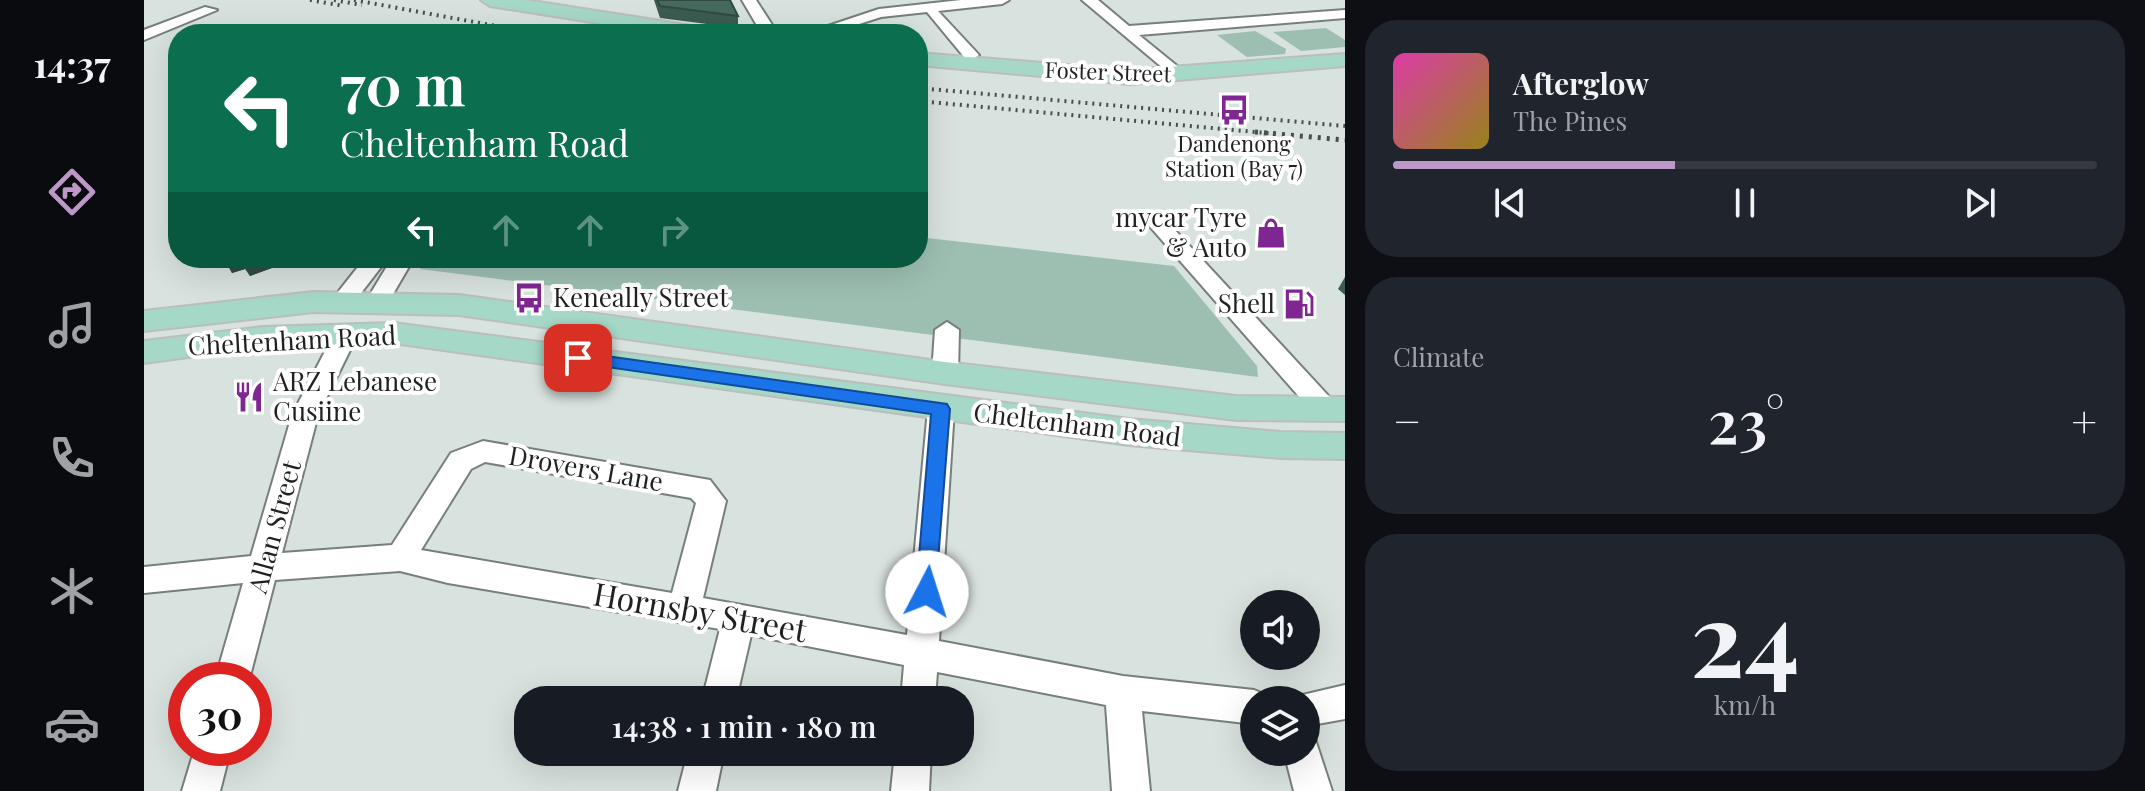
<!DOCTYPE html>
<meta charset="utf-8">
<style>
:root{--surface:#171b24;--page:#20242c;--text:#f1f3f6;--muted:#9ea1a6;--line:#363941;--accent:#be97c9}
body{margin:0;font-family:"Playfair Display",serif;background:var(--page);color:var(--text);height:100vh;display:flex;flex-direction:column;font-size:30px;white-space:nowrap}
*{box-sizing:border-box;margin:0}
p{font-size:26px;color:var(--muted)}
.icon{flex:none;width:44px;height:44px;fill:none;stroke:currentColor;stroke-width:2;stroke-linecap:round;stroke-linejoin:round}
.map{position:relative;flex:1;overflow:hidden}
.panel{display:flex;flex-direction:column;gap:20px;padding:20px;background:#0d0f14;width:800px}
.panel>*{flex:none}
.guide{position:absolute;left:24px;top:24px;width:760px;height:244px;border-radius:32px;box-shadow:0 8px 32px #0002;background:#0b6e4f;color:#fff;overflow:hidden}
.buttons{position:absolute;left:1096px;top:590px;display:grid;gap:16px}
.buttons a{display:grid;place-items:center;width:80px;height:80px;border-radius:50%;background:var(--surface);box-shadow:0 8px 32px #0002;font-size:40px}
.speed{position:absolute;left:24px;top:662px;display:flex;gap:16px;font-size:40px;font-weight:700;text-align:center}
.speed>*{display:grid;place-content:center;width:104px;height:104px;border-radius:50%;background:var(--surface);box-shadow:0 8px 32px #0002;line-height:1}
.speed .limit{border:12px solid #d22;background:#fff;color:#111}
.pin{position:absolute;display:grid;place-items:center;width:68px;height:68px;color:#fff;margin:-34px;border-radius:16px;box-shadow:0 4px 12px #0006}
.me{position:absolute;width:88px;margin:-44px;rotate:5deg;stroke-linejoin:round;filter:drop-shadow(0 0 6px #0008)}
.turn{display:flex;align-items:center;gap:28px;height:168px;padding:0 40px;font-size:36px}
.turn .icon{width:104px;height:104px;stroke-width:2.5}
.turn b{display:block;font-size:56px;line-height:68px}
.lanes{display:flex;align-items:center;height:76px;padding:0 40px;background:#0003;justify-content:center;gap:40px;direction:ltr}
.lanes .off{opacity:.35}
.big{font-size:60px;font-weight:600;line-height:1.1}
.panel .tile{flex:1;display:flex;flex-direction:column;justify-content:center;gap:12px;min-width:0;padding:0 28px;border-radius:32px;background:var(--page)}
.panel .dial{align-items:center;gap:0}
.dial b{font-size:104px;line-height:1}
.song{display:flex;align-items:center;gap:24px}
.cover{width:96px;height:96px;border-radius:12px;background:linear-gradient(135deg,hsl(320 70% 55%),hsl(50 70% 35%))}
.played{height:8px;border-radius:4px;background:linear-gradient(90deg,var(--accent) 40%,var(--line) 40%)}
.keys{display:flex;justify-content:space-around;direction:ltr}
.heat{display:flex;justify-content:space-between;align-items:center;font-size:44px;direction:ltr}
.trip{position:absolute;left:370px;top:686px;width:460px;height:80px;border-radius:32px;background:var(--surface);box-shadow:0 8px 32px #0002;font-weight:600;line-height:80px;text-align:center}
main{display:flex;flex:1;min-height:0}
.dock{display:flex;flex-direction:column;width:144px;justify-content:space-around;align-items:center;background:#090b0e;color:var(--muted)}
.dock .icon{width:56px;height:56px}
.dock .selected{color:var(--accent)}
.dock b{font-size:36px;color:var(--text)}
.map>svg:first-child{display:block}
.green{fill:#9dbfb2}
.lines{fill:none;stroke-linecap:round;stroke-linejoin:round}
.minor-casing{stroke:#777f7b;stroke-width:4}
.major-casing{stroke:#bcbdbc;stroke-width:4}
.minor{fill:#fff;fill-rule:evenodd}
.major{fill:#a6d8c7;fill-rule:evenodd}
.rail-far1{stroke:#494d4c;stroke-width:4;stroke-dasharray:2 5;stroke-linecap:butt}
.rail{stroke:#494d4c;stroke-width:5;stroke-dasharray:3 6;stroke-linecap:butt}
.wall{fill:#3c5c51}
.shaded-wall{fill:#314b42}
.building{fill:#466b5e;stroke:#314b42;stroke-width:2}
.route{fill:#1a73e8;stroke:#114b97;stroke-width:2}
.labels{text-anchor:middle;stroke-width:8;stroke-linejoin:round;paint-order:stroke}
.far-street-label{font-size:22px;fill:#1f2221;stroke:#fff}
.far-poi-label{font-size:22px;fill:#1f2221;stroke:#fff}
.poi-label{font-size:26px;fill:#1f2221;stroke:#fff;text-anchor:end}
.street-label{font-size:26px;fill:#1f2221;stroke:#fff}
.near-street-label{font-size:32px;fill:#1f2221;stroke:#fff}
</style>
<main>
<nav class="dock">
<b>14:37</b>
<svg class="icon selected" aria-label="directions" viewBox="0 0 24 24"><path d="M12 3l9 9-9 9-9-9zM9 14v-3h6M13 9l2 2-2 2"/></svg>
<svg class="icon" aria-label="music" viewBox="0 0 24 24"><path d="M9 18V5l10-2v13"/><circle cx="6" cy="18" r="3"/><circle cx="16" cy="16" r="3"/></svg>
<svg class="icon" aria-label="phone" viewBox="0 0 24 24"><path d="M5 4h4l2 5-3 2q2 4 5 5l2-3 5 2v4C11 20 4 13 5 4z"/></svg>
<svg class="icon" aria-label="climate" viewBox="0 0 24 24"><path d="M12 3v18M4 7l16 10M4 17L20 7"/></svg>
<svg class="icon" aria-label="car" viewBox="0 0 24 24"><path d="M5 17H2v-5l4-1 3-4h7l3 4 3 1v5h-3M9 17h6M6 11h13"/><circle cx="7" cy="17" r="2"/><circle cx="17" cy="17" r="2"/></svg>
</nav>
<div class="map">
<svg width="1201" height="791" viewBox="0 0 1201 791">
<rect width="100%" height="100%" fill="#d8e2de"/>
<path class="green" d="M1182 28 1201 40V47L1157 51 1129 32Z
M1111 31 1142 49 1141 54 1103 57 1073 35Z
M774 237 1030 266 1113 366 1114 377 276 269 285 258H774Z"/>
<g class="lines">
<g class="minor-casing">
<path id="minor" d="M598 0H612L634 34H618Z
M817 0H865L858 4 794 11 835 55 827 60 821 58 783 12 737 17 684 34H660L735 9Z
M938 0H954L985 26 1201 10V18L995 35 1038 70 1040 74 1032 79Z
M61 7 73 10 0 40V30Z
M1009 212 1016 214 1191 403 1195 410 1191 417H1173L1002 222 999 218Z
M221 258H244L207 306H191L187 301Z
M248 258H270L242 306H226L222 301Z
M803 322 815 330 814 373 810 379H792L788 373 791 330Z
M202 326 214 334 174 415 138 553 248 545 307 453 339 441 566 480 582 501 559 598 763 635 784 409 788 402H806L810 409 795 641 979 676 1110 690 1122 695 1125 700H1110V724L998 711 1006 791H968L962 705 793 672 791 700H757L760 665 607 635 592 700H558L576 629 304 583 256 571 131 580 105 680H71L99 583 0 593V567L107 556 148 415 190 334ZM341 462 547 498 552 503 528 593 277 550 327 469Z
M1201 685V719L1162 726V700H1148L1150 697Z
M1162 736 1171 739 1188 791H1150L1140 752H1162Z
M51 748H87L76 791H38Z
M544 752H580L572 791H534Z
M751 752H787L785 791H747Z"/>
</g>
<g class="major-casing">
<path id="major" d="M337 0H382L561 28 571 34H523L346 6Z
M774 53 986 70 1201 54V66L986 84 774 65Z
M169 292 315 295 801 362 1092 396 1201 397V421L1092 420 801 384 315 315 169 312 0 331V311Z
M249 323 985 419 1137 432 1201 433V459L1137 458 985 445 249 343 118 347 0 363V341L118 327Z"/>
</g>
<use href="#minor" class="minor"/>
<use href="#major" class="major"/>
<path class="rail-far1" d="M166 0 200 6
M190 0 218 5
M210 0 396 34
M774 88 1201 126
M774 101 1133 134"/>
<path class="rail" d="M1111 132 1201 140"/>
</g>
<path class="wall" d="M510 0H586L594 16V28L516 18Z
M79 258H155L106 276 101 269 88 273Z
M1201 277V295L1194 289Z"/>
<path class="shaded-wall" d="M81 258H95L101 269 88 273Z
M96 258H155L106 276Z"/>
<path class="building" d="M513 0H586L594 16 516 6Z"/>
<path class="route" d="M434 352 803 404 806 409 791 599 783 602 775 599 772 592 787 414 428 362V354Z"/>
<defs>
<g id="bus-bare" transform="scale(2.4)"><path d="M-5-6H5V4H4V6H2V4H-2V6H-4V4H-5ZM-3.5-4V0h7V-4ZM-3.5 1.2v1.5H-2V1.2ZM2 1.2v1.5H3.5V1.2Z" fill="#802693" stroke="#fff" stroke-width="2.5" paint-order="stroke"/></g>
<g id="shop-bare" transform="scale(2.4)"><path d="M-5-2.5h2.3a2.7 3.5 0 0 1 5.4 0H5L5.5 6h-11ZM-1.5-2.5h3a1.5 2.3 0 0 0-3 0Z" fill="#802693" stroke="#fff" stroke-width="2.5" paint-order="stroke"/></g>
<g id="fuel-bare" transform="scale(2.4)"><path d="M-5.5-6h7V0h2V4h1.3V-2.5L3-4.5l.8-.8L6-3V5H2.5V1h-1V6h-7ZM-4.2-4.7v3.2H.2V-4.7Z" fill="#802693" stroke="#fff" stroke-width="2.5" paint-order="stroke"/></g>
<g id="restaurant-bare" transform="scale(2.4)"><path d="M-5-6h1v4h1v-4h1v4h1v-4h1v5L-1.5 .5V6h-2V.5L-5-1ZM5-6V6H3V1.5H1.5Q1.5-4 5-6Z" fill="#802693" stroke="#fff" stroke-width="2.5" paint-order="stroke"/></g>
</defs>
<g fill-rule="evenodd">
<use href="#bus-bare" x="1090" y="110"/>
<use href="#shop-bare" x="1127" y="233"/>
<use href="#bus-bare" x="385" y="298"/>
<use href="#fuel-bare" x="1155" y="304"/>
<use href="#restaurant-bare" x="105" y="397"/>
</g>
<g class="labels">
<g class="far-street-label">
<text transform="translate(964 72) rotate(2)" y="8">Foster Street</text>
</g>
<g class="far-poi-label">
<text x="1090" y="152">Dandenong<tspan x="1090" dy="25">Station (Bay 7)</tspan></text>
</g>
<g class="poi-label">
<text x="1103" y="227">mycar Tyre<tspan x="1103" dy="30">&amp; Auto</tspan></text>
<text x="409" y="307" text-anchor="start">Keneally Street</text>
<text x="1131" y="313">Shell</text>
<text x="129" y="391" text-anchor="start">ARZ Lebanese<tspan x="129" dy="30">Cusiine</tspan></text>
</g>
<g class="street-label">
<text transform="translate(148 341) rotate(-3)" y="9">Cheltenham Road</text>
<text transform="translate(933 425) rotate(7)" y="9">Cheltenham Road</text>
<text transform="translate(442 469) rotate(10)" y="9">Drovers Lane</text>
<text transform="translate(131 527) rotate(-75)" y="9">Allan Street</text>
</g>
<g class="near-street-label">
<text transform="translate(556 613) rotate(10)" y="11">Hornsby Street</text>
</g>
</g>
</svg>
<div class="buttons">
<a><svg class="icon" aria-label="sound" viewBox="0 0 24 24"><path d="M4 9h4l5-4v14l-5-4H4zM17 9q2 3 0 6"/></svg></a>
<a><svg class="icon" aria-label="layers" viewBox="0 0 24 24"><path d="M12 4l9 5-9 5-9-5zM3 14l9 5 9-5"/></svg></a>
</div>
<div class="speed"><div class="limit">30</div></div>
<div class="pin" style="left:434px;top:358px;background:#d93025"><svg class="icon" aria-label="arrive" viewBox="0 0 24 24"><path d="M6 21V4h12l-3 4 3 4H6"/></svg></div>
<svg class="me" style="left:783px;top:592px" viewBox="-20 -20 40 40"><circle r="19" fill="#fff"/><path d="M0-13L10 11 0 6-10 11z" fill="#1a73e8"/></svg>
<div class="trip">14:38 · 1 min · 180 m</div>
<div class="guide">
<div class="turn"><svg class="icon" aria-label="left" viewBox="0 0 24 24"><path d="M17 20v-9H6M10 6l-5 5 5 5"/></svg><div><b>70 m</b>Cheltenham Road</div></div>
<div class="lanes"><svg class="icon" aria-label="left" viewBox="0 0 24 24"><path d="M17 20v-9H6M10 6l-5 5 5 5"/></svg><svg class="icon off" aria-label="ahead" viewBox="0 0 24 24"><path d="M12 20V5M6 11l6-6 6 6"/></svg><svg class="icon off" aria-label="ahead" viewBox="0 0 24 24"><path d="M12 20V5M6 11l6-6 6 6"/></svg><svg class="icon off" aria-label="right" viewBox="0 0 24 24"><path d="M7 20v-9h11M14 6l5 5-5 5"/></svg></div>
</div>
</div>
<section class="panel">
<div class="tile">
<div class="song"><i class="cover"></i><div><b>Afterglow</b><p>The Pines</p></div></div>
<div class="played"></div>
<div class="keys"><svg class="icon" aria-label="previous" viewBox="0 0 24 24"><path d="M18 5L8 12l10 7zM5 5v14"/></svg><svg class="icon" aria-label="pause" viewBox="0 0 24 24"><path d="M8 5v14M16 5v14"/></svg><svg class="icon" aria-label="next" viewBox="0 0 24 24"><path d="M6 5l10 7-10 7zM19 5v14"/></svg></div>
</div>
<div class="tile"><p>Climate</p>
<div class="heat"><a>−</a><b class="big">23°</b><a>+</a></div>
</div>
<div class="tile dial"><b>24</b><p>km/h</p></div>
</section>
</main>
